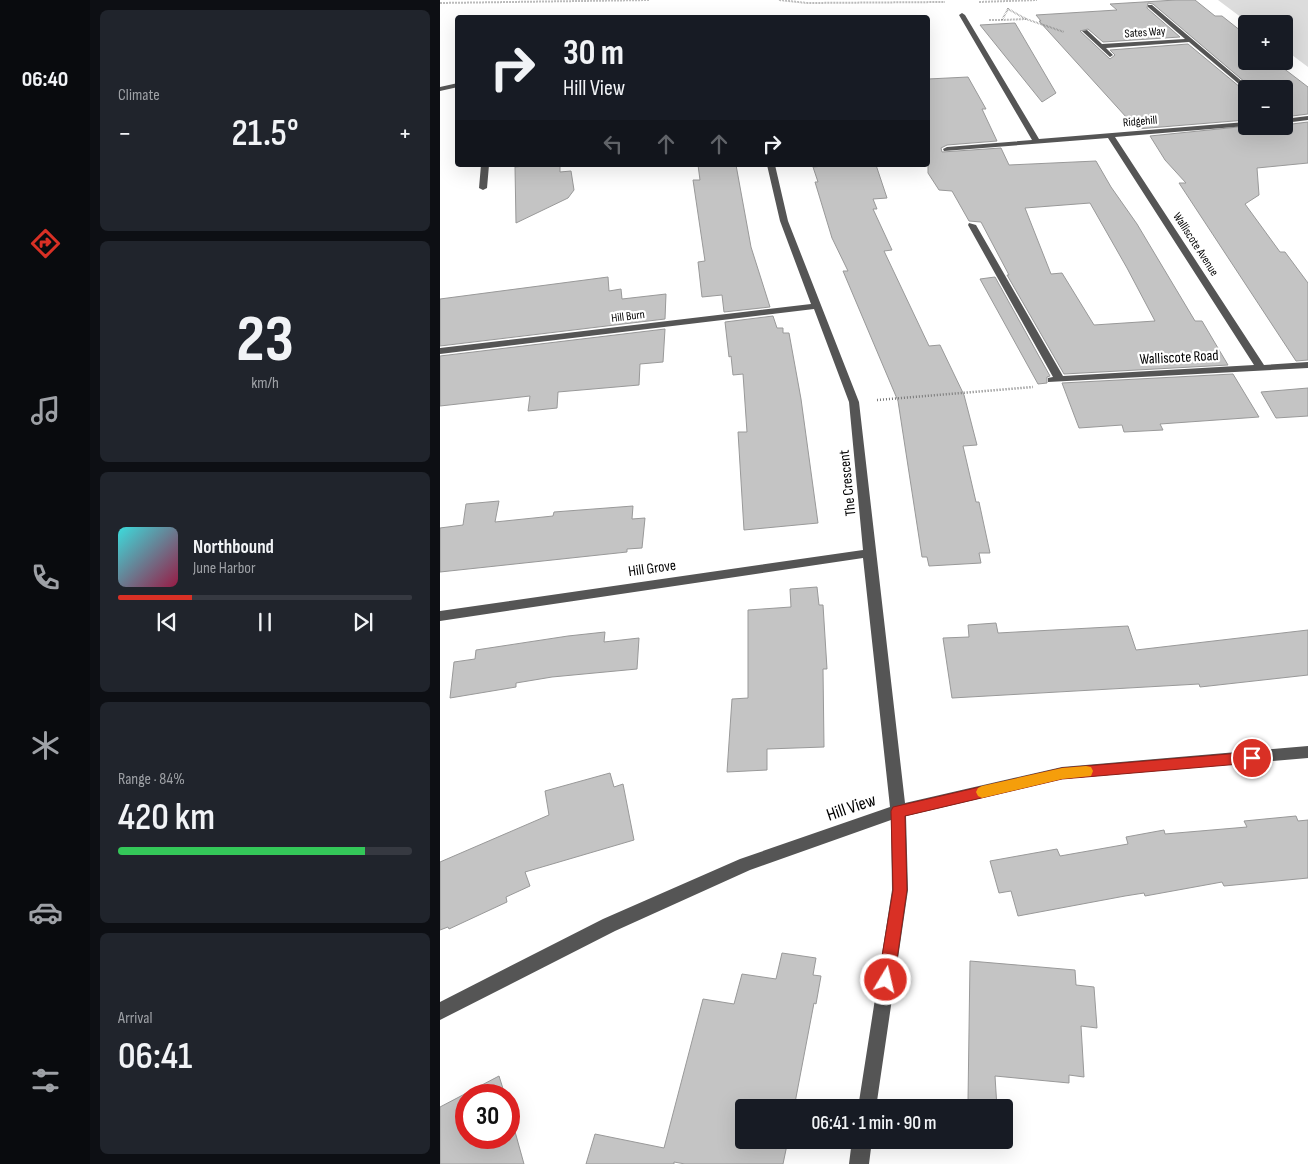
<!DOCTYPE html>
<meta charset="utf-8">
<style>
:root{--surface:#171b24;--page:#20242c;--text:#f1f3f6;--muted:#9ea1a6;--line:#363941;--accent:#d93025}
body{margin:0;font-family:"Sofia Sans Condensed",sans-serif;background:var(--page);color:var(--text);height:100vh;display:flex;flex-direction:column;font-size:19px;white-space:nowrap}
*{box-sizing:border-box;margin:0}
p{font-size:16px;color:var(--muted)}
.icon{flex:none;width:28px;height:28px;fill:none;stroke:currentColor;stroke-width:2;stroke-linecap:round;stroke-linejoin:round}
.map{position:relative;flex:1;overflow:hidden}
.sheet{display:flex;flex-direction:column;gap:10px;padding:10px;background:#0d0f14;width:350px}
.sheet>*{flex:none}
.guide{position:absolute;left:15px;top:15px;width:475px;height:152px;border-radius:5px;box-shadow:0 5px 20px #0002;background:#171b24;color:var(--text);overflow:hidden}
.buttons{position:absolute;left:798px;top:15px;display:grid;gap:10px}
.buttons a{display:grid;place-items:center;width:55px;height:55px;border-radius:5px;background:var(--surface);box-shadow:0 5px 20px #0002;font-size:25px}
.speed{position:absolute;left:15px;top:1084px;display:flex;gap:10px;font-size:25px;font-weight:700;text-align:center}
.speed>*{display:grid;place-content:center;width:65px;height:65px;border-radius:50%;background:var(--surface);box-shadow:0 5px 20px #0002;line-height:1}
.speed .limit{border:8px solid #d22;background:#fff;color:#111}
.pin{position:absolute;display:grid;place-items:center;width:42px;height:42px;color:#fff;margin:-21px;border:2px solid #fff;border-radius:50%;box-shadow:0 1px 5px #0007}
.me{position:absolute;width:55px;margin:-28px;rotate:9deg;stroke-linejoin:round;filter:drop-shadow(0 0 4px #0008)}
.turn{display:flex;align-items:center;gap:18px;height:105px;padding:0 25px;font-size:22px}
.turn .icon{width:65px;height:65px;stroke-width:2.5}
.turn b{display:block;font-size:35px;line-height:42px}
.lanes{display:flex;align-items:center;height:48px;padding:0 25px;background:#0003;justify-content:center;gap:25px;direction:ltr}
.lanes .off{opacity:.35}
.big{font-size:38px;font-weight:600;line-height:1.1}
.sheet .widget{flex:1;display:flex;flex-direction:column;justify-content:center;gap:8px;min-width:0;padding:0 18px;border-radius:8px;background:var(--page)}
.sheet .dial{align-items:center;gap:0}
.dial b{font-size:65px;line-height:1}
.song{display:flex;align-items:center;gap:15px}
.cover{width:60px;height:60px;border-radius:8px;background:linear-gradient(135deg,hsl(180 70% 55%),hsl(340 70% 35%))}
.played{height:5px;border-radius:2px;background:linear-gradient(90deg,var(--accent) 25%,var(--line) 25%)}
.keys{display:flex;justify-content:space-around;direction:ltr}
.heat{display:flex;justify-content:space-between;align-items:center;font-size:28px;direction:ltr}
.charge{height:8px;border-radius:4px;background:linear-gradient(90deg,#34c759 84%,var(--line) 0)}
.trip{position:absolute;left:295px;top:1099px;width:278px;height:50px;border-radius:5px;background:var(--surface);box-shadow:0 5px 20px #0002;font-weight:600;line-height:50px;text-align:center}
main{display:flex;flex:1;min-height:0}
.tab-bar{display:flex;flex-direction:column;width:90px;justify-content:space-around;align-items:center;background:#090b0e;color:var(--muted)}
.tab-bar .icon{width:35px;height:35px}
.tab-bar .active{color:var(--accent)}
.tab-bar b{font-size:22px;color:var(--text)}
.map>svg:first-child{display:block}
.green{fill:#dcdcdc}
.building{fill:#c4c4c4;stroke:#999;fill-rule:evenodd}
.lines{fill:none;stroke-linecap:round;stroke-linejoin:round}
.path-far1{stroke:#777;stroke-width:2;stroke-dasharray:0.5 1;stroke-linecap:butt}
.path{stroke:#777;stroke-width:2.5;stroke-dasharray:1 2;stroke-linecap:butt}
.minor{fill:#555;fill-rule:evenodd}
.route{fill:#d93025;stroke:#8d1f18}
.slow{fill:#f59e0b}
.labels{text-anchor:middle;stroke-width:4.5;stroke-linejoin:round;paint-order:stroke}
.far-street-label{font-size:12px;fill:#000;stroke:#fff}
.street-label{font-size:15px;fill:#000;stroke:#fff}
.near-street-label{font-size:18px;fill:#000;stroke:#fff}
</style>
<main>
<nav class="tab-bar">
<b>06:40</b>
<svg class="icon active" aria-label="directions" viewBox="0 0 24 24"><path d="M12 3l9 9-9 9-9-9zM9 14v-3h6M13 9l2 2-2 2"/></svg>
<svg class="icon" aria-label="music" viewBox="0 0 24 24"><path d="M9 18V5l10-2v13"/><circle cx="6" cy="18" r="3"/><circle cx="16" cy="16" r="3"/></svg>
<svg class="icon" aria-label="phone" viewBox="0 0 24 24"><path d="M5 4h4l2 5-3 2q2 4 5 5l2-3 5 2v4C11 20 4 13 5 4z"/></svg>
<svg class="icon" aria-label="climate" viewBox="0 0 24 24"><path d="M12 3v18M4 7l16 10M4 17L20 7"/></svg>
<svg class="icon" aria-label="car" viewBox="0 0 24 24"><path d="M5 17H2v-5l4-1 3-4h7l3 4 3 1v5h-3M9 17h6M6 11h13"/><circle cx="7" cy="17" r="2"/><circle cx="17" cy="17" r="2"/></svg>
<svg class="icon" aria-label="filters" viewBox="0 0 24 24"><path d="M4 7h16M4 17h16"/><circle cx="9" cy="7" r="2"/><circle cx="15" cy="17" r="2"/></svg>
</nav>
<section class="sheet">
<div class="widget"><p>Climate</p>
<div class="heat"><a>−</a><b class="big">21.5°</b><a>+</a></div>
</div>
<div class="widget dial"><b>23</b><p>km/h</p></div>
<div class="widget">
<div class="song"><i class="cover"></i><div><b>Northbound</b><p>June Harbor</p></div></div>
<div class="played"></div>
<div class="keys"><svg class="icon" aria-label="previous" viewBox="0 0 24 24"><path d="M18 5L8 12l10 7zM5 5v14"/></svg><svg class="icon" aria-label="pause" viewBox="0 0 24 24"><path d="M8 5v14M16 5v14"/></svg><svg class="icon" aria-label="next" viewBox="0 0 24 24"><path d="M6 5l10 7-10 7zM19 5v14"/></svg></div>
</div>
<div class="widget"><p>Range · 84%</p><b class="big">420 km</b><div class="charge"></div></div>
<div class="widget"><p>Arrival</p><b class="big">06:41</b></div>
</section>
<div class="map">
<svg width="868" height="1164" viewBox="0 0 868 1164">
<rect width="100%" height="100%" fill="#fff"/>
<path class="green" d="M778 0H868V67L844 49V24H810Z"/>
<path class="building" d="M736 0H755L775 16H782L806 35V61H834L868 87V114L844 117V89H813L713 4 708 3 707 8 740 37 663 42 648 29 640 31 670 59 675 55 670 50 748 44 806 92V120L697 129 599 21H601L596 15 677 10 670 4Z
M575 23 616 93 602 102 540 25Z
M528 77 546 109H542L557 141 507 145 501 148 502 152 561 148 569 165 656 161 671 187 697 224 755 321H762L788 365 624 374 567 275H569L541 222 529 221 512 191 499 190 488 173V79ZM650 203 687 268 715 321 654 325 622 273 611 274 585 208Z
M868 122V163L817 168 819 195 805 204 840 252H845L868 283V360L856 361 739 183H746L725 160 710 136 808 126H844V125Z
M95 165H120V172L131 171 134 190 128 198 76 223 75 167Z
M258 165H296L311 247 330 307 284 312 282 295 262 297 258 262 265 261 253 180H260Z
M394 165H436L447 198 433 199 437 209H433L452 250 444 251 489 346 500 345 524 395 537 445 523 446 536 502H539L550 553H539L541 563 489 566 487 557H482L458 401 403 271H408L392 238 375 182H378L373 167Z
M168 277 169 291 181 289 182 299 226 294 225 319 0 346V299Z
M555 277 610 376 607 377V383L598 384 540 279Z
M333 316 337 328H343V333H349L361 399 378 523 304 530 298 432H307L303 374 293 375 291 356 289 357 285 322Z
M225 329 223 362 200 364 199 385 118 392 117 408 88 411 90 396 0 406V356Z
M793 374 819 417 720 424 723 430 684 432 682 425 639 428 622 383Z
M868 388V416L836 418 821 392Z
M59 501 55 522 113 516 114 512 193 506 192 519 205 518 202 548 187 549V552L0 572V528L23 525 26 504Z
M377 587 379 605H383L387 669H383L384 747 327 749V770L287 772 292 699 308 698V610L351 607 350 589Z
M556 623 558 633 688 626 696 650 868 630V675L760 687 759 684 512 698 503 638 529 637 528 625Z
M165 632 164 642 199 638 197 669 112 677 76 683V687L10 698 14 662 35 659 36 650 128 636Z
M170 773 174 787 183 784 194 840 85 872 90 886 66 897 67 902 9 929 8 927 0 930V862L109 815 105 791Z
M856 816 858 821 868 820V878L784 886 782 882 705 896 704 893 685 896 578 916 571 891 559 893 550 861 617 849 620 856 688 844 686 837 724 830 725 834 807 827 804 821Z
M342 953 376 958 373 975 381 976 376 1004 374 1003 354 1108H304V1140H348L343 1164H245L234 1162V1164H146L155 1134 224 1148 263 999 294 1004 302 974 336 979Z
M530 961 635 970 636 985 654 987 657 1028 641 1026 644 1077 629 1075V1083L555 1076 557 1108H509V1100L528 1101Z
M59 1076 65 1095H26V1138H69V1110L84 1164H0V1107Z"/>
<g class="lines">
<path class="path-far1" d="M339 0 367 3 505 2
M539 2 597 0
M0 3 210 0
M568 9 586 19 562 20Z
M586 19 624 32
M549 20H562"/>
<path class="path" d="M437 400 593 387"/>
<path class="minor" d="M708 5H712L811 89 806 90 749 42 666 48 673 55 670 57 642 31 647 30 662 44 745 39 708 7Z
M522 13 525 15 599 139 806 122V126L675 137 824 365 868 362V368L608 382V378L613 377 528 225 529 223 536 225 623 376 814 365 668 138 504 151 503 149 507 147 592 140 519 15Z
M18 83V87L0 91V87Z
M868 116V120L844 123V119Z
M41 165H49L47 188 43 190 39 188Z
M327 165H335L348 221 419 402 465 803 622 767 868 746V758L622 779 466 816 468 890 436 1108H418L452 890 451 820 310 870 175 931 0 1020V1002L163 919 300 859 450 807 423 558 0 621V611L423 550 409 402 374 309 0 354V348L371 304 340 221Z
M412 1140H432L429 1164H409Z"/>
</g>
<path class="route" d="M812 752 817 754 819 758 817 762 812 763 622 779 465 816 467 890 454 980 452 986 446 988 441 986 438 980 453 890 451 811 453 807 622 768Z"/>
<path class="slow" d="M646 766 651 767 653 771 651 776 622 779 542 798 538 796 536 792 538 788 542 786 622 768Z"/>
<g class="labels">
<g class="far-street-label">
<text transform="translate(705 32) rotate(-4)" y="4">Sates Way</text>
<text transform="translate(700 121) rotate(-5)" y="4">Ridgehill</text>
<text transform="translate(756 244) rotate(57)" y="4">Walliscote Avenue</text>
<text transform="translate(188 316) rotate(-7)" y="4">Hill Burn</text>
</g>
<g class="street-label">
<text transform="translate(739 357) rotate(-3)" y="5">Walliscote Road</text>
<text transform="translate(407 483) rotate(-96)" y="5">The Crescent</text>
<text transform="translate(212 568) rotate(-8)" y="5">Hill Grove</text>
</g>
<g class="near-street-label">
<text transform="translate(411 807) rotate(-19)" y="6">Hill View</text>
</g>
</g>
</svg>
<div class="buttons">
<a>+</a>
<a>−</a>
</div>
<div class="speed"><div class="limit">30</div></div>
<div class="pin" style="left:812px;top:758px;background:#d93025"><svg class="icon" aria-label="arrive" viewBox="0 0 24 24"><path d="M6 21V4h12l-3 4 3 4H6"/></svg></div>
<svg class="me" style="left:446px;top:980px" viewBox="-20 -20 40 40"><circle r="17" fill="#d93025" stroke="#fff" stroke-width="3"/><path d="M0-11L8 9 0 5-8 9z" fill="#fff"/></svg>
<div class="trip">06:41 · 1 min · 90 m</div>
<div class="guide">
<div class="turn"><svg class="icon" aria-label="right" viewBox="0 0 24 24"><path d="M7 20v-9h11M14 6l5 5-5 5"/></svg><div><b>30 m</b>Hill View</div></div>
<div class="lanes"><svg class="icon off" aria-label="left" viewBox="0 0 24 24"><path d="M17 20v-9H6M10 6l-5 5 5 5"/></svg><svg class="icon off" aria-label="ahead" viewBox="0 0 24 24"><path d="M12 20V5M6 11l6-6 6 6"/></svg><svg class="icon off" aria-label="ahead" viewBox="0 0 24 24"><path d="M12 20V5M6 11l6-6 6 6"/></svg><svg class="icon" aria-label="right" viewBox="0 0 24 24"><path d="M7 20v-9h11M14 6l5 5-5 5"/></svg></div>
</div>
</div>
</main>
